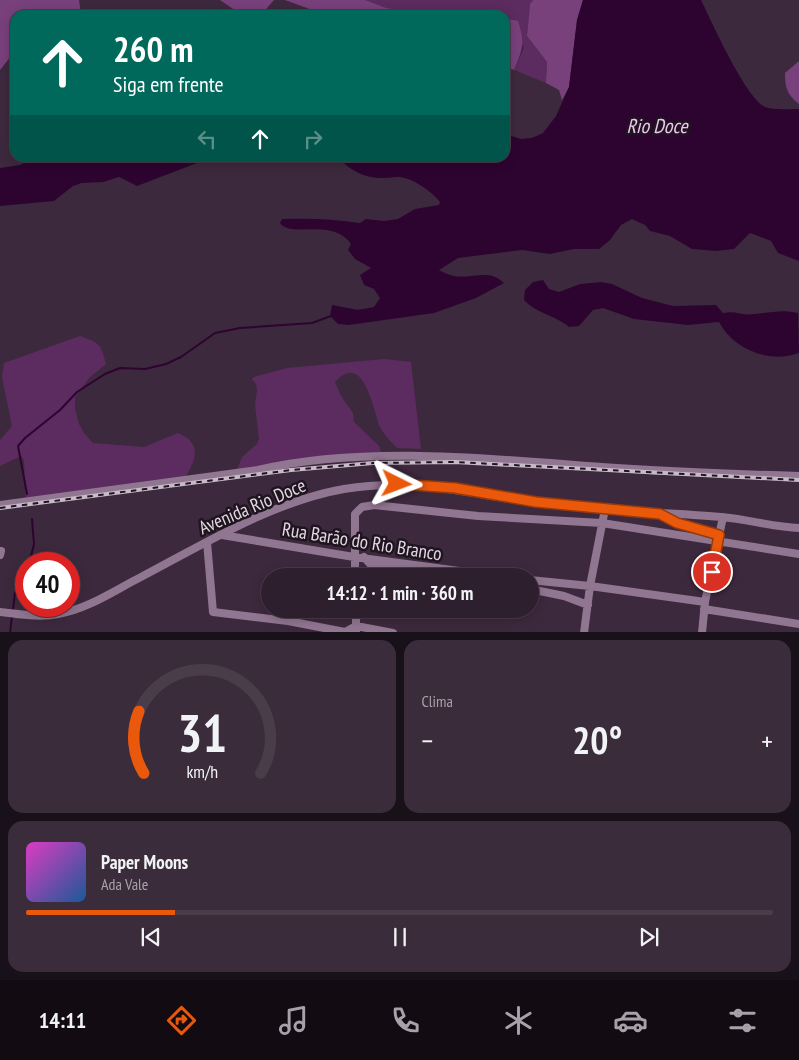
<!DOCTYPE html>
<html lang="pt">
<meta charset="utf-8">
<style>
:root{--surface:#2e1f2e;--page:#3a2c3a;--text:#f1f3f6;--muted:#a7a2aa;--line:#493d4a;--accent:#ea580c}
body{margin:0;font-family:"PT Sans Narrow",sans-serif;background:var(--page);color:var(--text);height:100vh;display:flex;flex-direction:column;font-size:19px;white-space:nowrap}
*{box-sizing:border-box;margin:0}
p{font-size:16px;color:var(--muted)}
.icon{flex:none;width:28px;height:28px;fill:none;stroke:currentColor;stroke-width:2;stroke-linecap:round;stroke-linejoin:round}
.map{position:relative;height:632px;overflow:hidden}
.drawer{display:flex;flex-direction:column;gap:8px;padding:8px;background:#191119;flex:1}
.drawer>*{flex:none}
.hud{position:absolute;left:10px;top:10px;width:500px;height:152px;border-radius:15px;box-shadow:0 2px 12px #0003,0 0 0 1px var(--line);background:#00695c;color:#fff;overflow:hidden}
.speed{position:absolute;left:15px;top:552px;display:flex;gap:10px;font-size:25px;font-weight:700;text-align:center}
.speed>*{display:grid;place-content:center;width:65px;height:65px;border-radius:50%;background:var(--surface);box-shadow:0 2px 12px #0003,0 0 0 1px var(--line);line-height:1}
.speed .limit{border:8px solid #d22;background:#fff;color:#111}
.pin{position:absolute;display:grid;place-items:center;width:42px;height:42px;color:#fff;margin:-21px;border:2px solid #fff;border-radius:50%;box-shadow:0 1px 5px #0007}
.me{position:absolute;width:55px;margin:-28px;rotate:93deg;stroke-linejoin:round;filter:drop-shadow(0 0 4px #0008)}
.turn{display:flex;align-items:center;gap:18px;height:105px;padding:0 20px;font-size:22px}
.turn .icon{width:65px;height:65px;stroke-width:2.5}
.turn b{display:block;font-size:35px;line-height:42px}
.lanes{display:flex;align-items:center;height:48px;padding:0 20px;background:#0003;justify-content:center;gap:25px;direction:ltr}
.lanes .off{opacity:.35}
.big{font-size:38px;font-weight:700;line-height:1.1}
.drawer .tile{flex:1;display:flex;flex-direction:column;justify-content:center;gap:8px;min-width:0;padding:0 18px;border-radius:15px;background:var(--page)}
.drawer .dial{align-items:center;gap:0}
.dial svg{height:130px;overflow:visible;fill:none;stroke:var(--line);stroke-width:7;stroke-linecap:round;text-anchor:middle}
.dial text{fill:var(--text);stroke:none}
.song{display:flex;align-items:center;gap:15px}
.cover{width:60px;height:60px;border-radius:8px;background:linear-gradient(135deg,hsl(310 70% 55%),hsl(210 70% 35%))}
.played{height:5px;border-radius:2px;background:linear-gradient(90deg,var(--accent) 20%,var(--line) 20%)}
.keys{display:flex;justify-content:space-around;direction:ltr}
.heat{display:flex;justify-content:space-between;align-items:center;font-size:28px;direction:ltr}
.drawer .tiles{flex:1;display:grid;gap:8px;grid-template-columns:1fr 1fr}
.tile:last-child{grid-column:span 2}
.trip{position:absolute;left:261px;top:568px;width:278px;height:50px;border-radius:25px;background:var(--surface);box-shadow:0 2px 12px #0003,0 0 0 1px var(--line);font-weight:700;line-height:50px;text-align:center}
.menu{display:flex;height:80px;justify-content:space-around;align-items:center;background:#120c12;color:var(--muted)}
.menu .icon{width:35px;height:35px}
.menu .on{color:var(--accent)}
.menu b{font-size:22px;color:var(--text)}
.map>svg:first-child{display:block}
.green{fill:#5c2b5f}
.forest{fill:#79417c}
.water{fill:#2d0430}
.lines{fill:none;stroke-linecap:round;stroke-linejoin:round}
.stream{stroke:#2d0430;stroke-width:2}
.minor{stroke:#917691;stroke-width:8}
.rail-casing{stroke:#c8bac8;stroke-width:4}
.rail{stroke:#1e151f;stroke-width:2;stroke-dasharray:5.5;stroke-linecap:butt}
.route-casing{stroke:#983908;stroke-width:12}
.route{stroke:#ea580c;stroke-width:9}
.labels{text-anchor:middle;stroke-width:5;stroke-linejoin:round;paint-order:stroke}
.street-label{font-size:19px;fill:#e4d7e4;stroke:#1e151f}
.water-label{font-size:20px;font-style:italic;fill:#f4c3f5;stroke:#1e151f}
</style>
<div class="map">
<svg width="799" height="633" viewBox="0 0 799 633">
<rect width="100%" height="100%" fill="#3d293d"/>
<path class="green" d="M365 0H533L530 4 527 36 547 62 546 83 514 70 524 48 508 19 505 24V15C474 15 387 19 365 0Z
M80 336C100 343 101 344 106 364L90 377 75 397V409L79 424 84 433 93 443 144 447 178 433C203 444 196 460 184 479L26 500 24 460 21 456 0 466V440L12 426 2 377 4 363Z
M384 359 411 362 421 449 397 448C391 442 384 435 380 427 373 410 364 350 335 382L341 396 353 413 354 422 379 446 383 457 236 472 242 457 257 444 259 439 255 405 257 390 256 384 252 379 254 377 287 368Z"/>
<path class="forest" d="M0 0H79L81 15H15V51L0 70Z
M220 0H274L261 15H242Z
M285 0H365L386 8 426 15H326Z
M533 0H583L577 20 569 87 562 100 559 90 546 83 547 62 527 36 530 4Z
M508 19 518 21C525 42 523 49 514 70L505 66V24Z
M799 61V104C787 95 785 87 785 73Z"/>
<path class="water" d="M583 0H701C712 22 745 97 765 107 772 110 790 109 799 109V261L778 253 771 241 750 233 734 249 716 251 692 249 670 236 650 231 645 225 632 219 621 225 610 240 599 249H574L550 254 522 250 458 258 439 270C443 272 449 275 454 276 473 279 489 268 504 283L476 298 434 313 349 325 338 324 330 316 332 305C340 306 345 308 353 309 359 311 367 308 374 307L380 298 374 289 364 285 360 275 371 268 355 259 348 250 351 244C331 217 292 239 280 223L282 219C307 218 335 219 360 223L366 219 384 221 398 219 415 209 439 205 440 202C433 192 410 176 397 177 388 178 376 179 367 176 355 173 347 166 338 158H505V134L521 139 532 138 543 133 556 116 569 87 577 20Z
M34 158H210L137 186 119 177 103 182 82 183 73 186 54 201 0 206V168L20 165Z
M543 280 549 289 559 292 580 284 601 282 612 284 642 298 673 306 716 305 723 313C736 310 742 316 754 314 770 313 782 309 798 313L799 353C769 364 733 349 719 322L688 325 634 319 603 308 593 310 579 326 569 327C555 315 537 314 524 300L525 290 533 282Z"/>
<g class="lines">
<path class="stream" d="M27 494 18 446 25 438 60 410 77 392 105 374 120 368 145 369 166 364 181 357 215 333 240 328 312 323 331 316
M29 564 34 544 32 519
M13 610 15 593 26 568
M10 633 12 615"/>
<path class="minor" d="M0 505 258 470C365 445 493 459 602 467 667 472 733 474 799 476
M661 514 677 523 719 535
M222 535 354 557 497 576
M207 542 213 612 288 621 350 633
M0 555 1 551
M364 557 372 566 440 576
M355 576V514L362 507 374 505 478 516 602 523 799 554
M530 580 590 586 705 602
M530 589 564 596 588 605
M356 609V633
M704 609 799 624
M0 612C19 614 39 618 58 614 88 609 115 590 141 577 204 544 274 501 344 489 416 477 468 494 538 503 599 511 660 512 721 517 747 519 773 527 799 528
M347 631 356 626 393 633
M584 633 590 586 605 509
M702 633 705 602 723 517"/>
<g class="rail-casing">
<path id="rail" d="M0 508 291 470 373 463 455 462 799 480"/>
</g>
<use href="#rail" class="rail"/>
</g>
<g class="lines">
<g class="route-casing">
<path id="route" d="M397 484 455 488 536 502 660 514 677 523 719 535 712 572"/>
</g>
<use href="#route" class="route"/>
</g>
<g class="labels">
<g class="street-label">
<text transform="translate(252 506) rotate(-23)" y="7">Avenida Rio Doce</text>
<text transform="translate(362 541) rotate(9)" y="7">Rua Barão do Rio Branco</text>
</g>
<g class="water-label">
<text x="657" y="133">Rio Doce</text>
</g>
</g>
</svg>
<div class="speed"><div class="limit">40</div></div>
<div class="pin" style="left:712px;top:572px;background:#d93025"><svg class="icon" aria-label="arrive" viewBox="0 0 24 24"><path d="M6 21V4h12l-3 4 3 4H6"/></svg></div>
<svg class="me" style="left:397px;top:484px" viewBox="-20 -20 40 40"><path d="M0-17L14 15 0 8-14 15z" fill="#ea580c" stroke="#fff" stroke-width="4"/></svg>
<div class="trip">14:12 · 1 min · 360 m</div>
<div class="hud">
<div class="turn"><svg class="icon" aria-label="ahead" viewBox="0 0 24 24"><path d="M12 20V5M6 11l6-6 6 6"/></svg><div><b>260 m</b>Siga em frente</div></div>
<div class="lanes"><svg class="icon off" aria-label="left" viewBox="0 0 24 24"><path d="M17 20v-9H6M10 6l-5 5 5 5"/></svg><svg class="icon" aria-label="ahead" viewBox="0 0 24 24"><path d="M12 20V5M6 11l6-6 6 6"/></svg><svg class="icon off" aria-label="right" viewBox="0 0 24 24"><path d="M7 20v-9h11M14 6l5 5-5 5"/></svg></div>
</div>
</div>
<section class="drawer">
<div class="tiles">
<div class="tile dial"><svg viewBox="0 0 100 80">
<path d="M14 69A42 42 0 1 1 86 69"/>
<path d="M14 69A42 42 0 0 1 11 31" stroke="#ea580c"/>
<text x="50" y="56" font-size="32" font-weight="700">31</text>
<text x="50" y="72" font-size="11">km/h</text>
</svg></div>
<div class="tile"><p>Clima</p>
<div class="heat"><a>−</a><b class="big">20°</b><a>+</a></div>
</div>
<div class="tile">
<div class="song"><i class="cover"></i><div><b>Paper Moons</b><p>Ada Vale</p></div></div>
<div class="played"></div>
<div class="keys"><svg class="icon" aria-label="previous" viewBox="0 0 24 24"><path d="M18 5L8 12l10 7zM5 5v14"/></svg><svg class="icon" aria-label="pause" viewBox="0 0 24 24"><path d="M8 5v14M16 5v14"/></svg><svg class="icon" aria-label="next" viewBox="0 0 24 24"><path d="M6 5l10 7-10 7zM19 5v14"/></svg></div>
</div>
</div>
</section>
<nav class="menu">
<b>14:11</b>
<svg class="icon on" aria-label="directions" viewBox="0 0 24 24"><path d="M12 3l9 9-9 9-9-9zM9 14v-3h6M13 9l2 2-2 2"/></svg>
<svg class="icon" aria-label="music" viewBox="0 0 24 24"><path d="M9 18V5l10-2v13"/><circle cx="6" cy="18" r="3"/><circle cx="16" cy="16" r="3"/></svg>
<svg class="icon" aria-label="phone" viewBox="0 0 24 24"><path d="M5 4h4l2 5-3 2q2 4 5 5l2-3 5 2v4C11 20 4 13 5 4z"/></svg>
<svg class="icon" aria-label="climate" viewBox="0 0 24 24"><path d="M12 3v18M4 7l16 10M4 17L20 7"/></svg>
<svg class="icon" aria-label="car" viewBox="0 0 24 24"><path d="M5 17H2v-5l4-1 3-4h7l3 4 3 1v5h-3M9 17h6M6 11h13"/><circle cx="7" cy="17" r="2"/><circle cx="17" cy="17" r="2"/></svg>
<svg class="icon" aria-label="filters" viewBox="0 0 24 24"><path d="M4 7h16M4 17h16"/><circle cx="9" cy="7" r="2"/><circle cx="15" cy="17" r="2"/></svg>
</nav>
